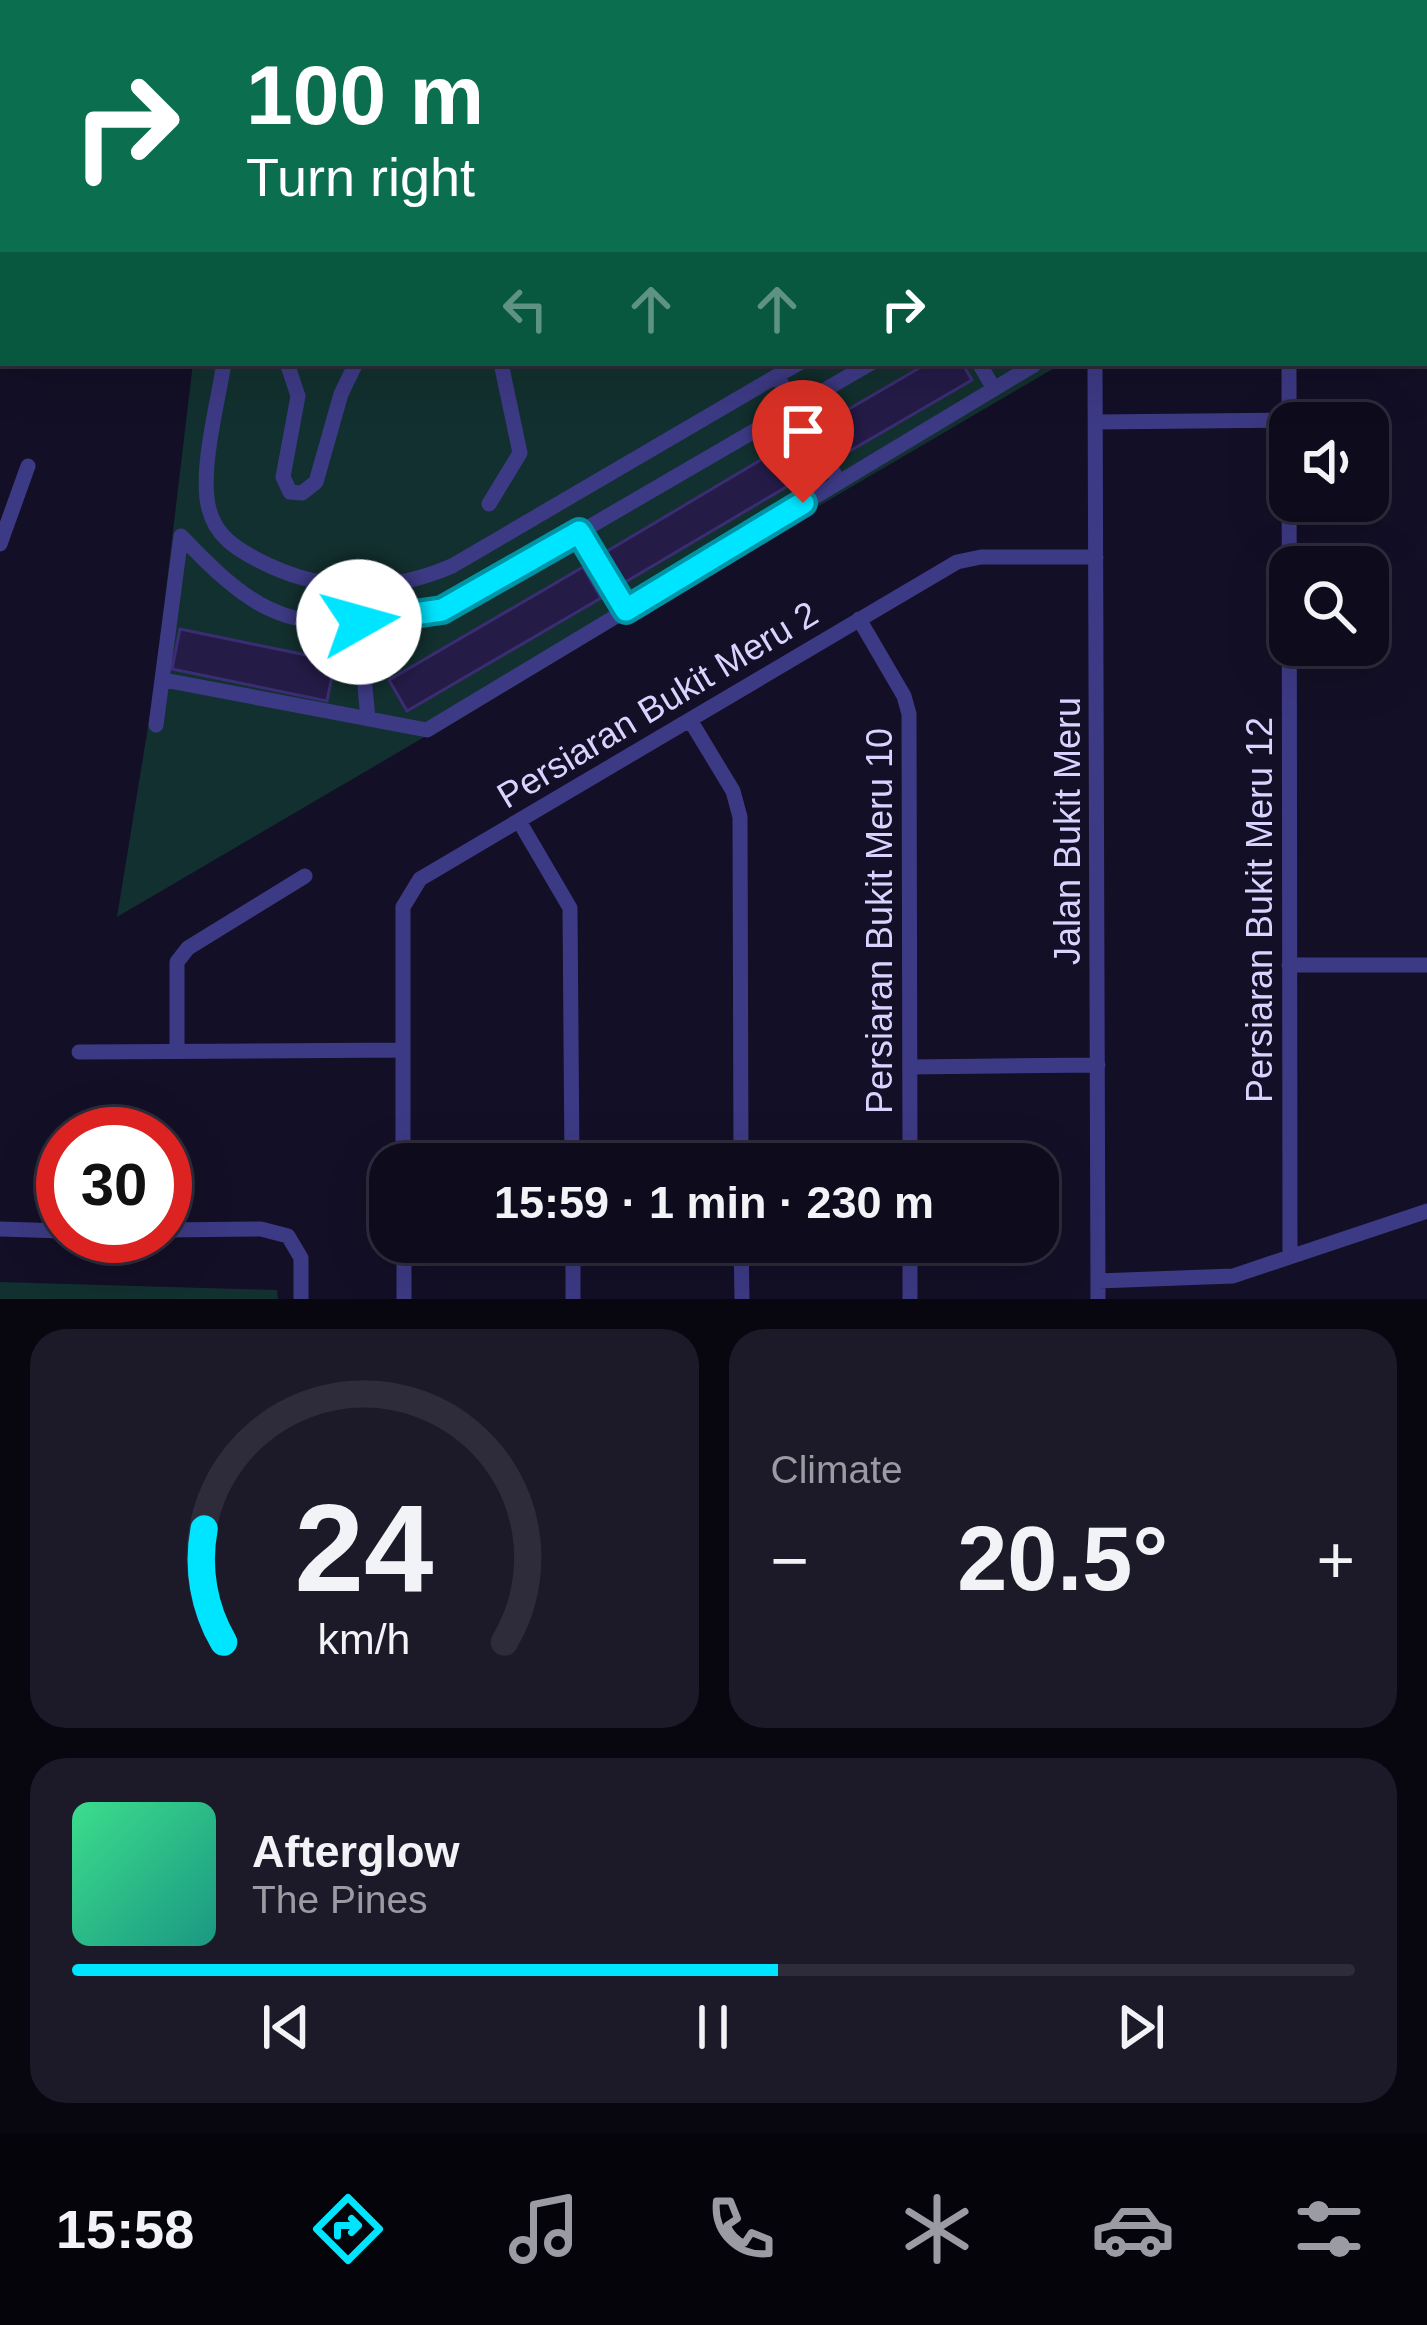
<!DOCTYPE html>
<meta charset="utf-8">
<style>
:root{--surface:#0e0b1c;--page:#1c1929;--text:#f1f3f6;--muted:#9b9ba3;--line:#2e2b3b;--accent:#00e5ff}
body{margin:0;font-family:Helvetica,sans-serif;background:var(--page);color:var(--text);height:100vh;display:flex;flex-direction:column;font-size:45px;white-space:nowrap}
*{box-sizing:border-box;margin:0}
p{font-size:39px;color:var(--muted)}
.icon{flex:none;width:66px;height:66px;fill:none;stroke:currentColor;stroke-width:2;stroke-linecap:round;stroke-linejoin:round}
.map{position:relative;height:1299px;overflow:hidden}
.details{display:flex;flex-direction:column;gap:30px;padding:30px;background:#08060f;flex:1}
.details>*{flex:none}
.hud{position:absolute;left:0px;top:0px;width:1428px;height:366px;box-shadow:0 12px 48px #0002,0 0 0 3px var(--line);background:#0b6e4f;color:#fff;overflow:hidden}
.buttons{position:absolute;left:1269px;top:402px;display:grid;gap:24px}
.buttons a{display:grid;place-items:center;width:120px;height:120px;border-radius:24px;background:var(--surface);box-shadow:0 12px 48px #0002,0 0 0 3px var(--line);font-size:60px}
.speed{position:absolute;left:36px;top:1107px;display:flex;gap:24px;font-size:60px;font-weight:700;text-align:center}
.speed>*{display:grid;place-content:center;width:156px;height:156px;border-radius:50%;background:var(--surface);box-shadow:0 12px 48px #0002,0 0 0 3px var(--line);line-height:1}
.speed .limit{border:18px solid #d22;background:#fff;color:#111}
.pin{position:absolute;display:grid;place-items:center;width:102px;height:102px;color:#fff;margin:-123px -51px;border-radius:50% 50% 50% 0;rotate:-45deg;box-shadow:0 0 12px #0007}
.pin .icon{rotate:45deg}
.me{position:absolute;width:132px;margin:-66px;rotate:83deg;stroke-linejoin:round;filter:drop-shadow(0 0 9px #0008)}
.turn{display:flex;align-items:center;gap:42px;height:252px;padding:0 48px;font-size:54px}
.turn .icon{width:156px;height:156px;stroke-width:2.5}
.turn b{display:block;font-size:84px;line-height:102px}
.lanes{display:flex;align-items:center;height:114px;padding:0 48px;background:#0003;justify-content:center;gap:60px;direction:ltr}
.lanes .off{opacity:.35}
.big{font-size:90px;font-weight:600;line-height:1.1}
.details .widget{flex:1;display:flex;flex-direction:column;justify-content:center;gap:18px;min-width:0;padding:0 42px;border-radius:36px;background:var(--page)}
.details .dial{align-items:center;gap:0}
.dial svg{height:312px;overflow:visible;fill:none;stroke:var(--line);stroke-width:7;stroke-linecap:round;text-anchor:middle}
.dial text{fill:var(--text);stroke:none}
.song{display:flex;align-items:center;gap:36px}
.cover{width:144px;height:144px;border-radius:18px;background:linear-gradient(135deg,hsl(150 70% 55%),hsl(170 70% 35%))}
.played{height:12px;border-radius:6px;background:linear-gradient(90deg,var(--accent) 55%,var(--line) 55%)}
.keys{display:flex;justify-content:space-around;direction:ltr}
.heat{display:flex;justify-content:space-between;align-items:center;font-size:66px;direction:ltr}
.details .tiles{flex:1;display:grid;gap:30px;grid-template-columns:1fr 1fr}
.widget:last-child{grid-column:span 2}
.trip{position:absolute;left:369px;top:1143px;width:690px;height:120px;border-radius:36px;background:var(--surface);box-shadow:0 12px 48px #0002,0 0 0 3px var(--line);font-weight:600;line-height:120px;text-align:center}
.tabs{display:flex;height:192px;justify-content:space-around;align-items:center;background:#06040b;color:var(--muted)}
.tabs .icon{width:84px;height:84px}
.tabs .active{color:var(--accent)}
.tabs b{font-size:54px;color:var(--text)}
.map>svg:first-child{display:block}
.green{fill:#12302f}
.building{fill:#241b47;stroke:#3b2d73;stroke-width:3}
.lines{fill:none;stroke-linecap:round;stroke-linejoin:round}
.minor{stroke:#3d3a85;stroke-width:15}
.highway{stroke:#ff4fa3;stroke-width:21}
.route-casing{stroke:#0095a6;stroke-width:30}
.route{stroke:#00e5ff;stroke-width:21}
.labels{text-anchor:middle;stroke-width:12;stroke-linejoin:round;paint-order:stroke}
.street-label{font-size:36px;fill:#d9d4ff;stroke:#130f26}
</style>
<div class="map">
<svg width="1427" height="1299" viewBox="0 0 1427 1299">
<rect width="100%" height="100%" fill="#130f26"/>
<path class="green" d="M169 0H1427V168L1425 3Z
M193 363H1063L117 917 154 690Z
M0 1282 277 1290 278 1299H0Z"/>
<path class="building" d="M928 363H962L972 380 836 459 818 427Z
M796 439 815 470 622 584 604 553Z
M583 567 601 598 407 711 389 680Z
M180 629 335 661 327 701 172 669Z"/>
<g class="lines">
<path class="minor" d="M222 0 243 3
M275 3V0
M297 3 314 0
M345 3 347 0
M592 3 593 0
M825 3 827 0
M1308 3 1315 0
M1399 3V0
M1425 7 1427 6
M1425 45 1427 44
M1425 148 1427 147
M1425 176 1427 175
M1425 236 1427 240
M224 363C218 402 199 472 209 509 216 536 235 548 258 560 321 593 387 594 452 566L799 363
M287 363 298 396 283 477 290 492 302 493 316 482 341 394 356 363
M979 363 994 389
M1095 363 1098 1299
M1289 363 1290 1257
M777 376 839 482
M1096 422 1289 420
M489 504 520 453 501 363
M579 531 626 610
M181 536C237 594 275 630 359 622L368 719
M0 544 28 466
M357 587 359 622 423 614 460 602 871 363
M859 619 904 696 909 714 910 1164
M164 680 427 730 1034 365
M690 720 733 791 740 817 741 1164
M156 725 181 536
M519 821 570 908 572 1164
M1289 965H1427
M177 1051V962L188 948 305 876
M79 1052 403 1050
M910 1067 1098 1065
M403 1164V907L420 879 957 562 981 557H1096
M0 1229 63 1231
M165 1230 261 1229 288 1236 301 1258V1299
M404 1242V1299
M573 1242V1299
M741 1242 742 1299
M1098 1281 1233 1276 1427 1211
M910 1299V1242"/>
<path class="highway" d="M0 144V0
M0 298 3 280"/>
</g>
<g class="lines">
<g class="route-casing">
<path id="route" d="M359 622 442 610 579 532 626 610 803 503"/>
</g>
<use href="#route" class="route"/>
</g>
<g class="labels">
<g class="street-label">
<text transform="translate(657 704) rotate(-31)" y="13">Persiaran Bukit Meru 2</text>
<text transform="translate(1067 831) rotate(-90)" y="13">Jalan Bukit Meru</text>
<text transform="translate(1259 910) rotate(-90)" y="13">Persiaran Bukit Meru 12</text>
<text transform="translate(879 921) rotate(-90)" y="13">Persiaran Bukit Meru 10</text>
</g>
</g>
</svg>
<div class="buttons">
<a><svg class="icon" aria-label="sound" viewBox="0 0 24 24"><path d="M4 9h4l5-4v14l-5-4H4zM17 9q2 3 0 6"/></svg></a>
<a><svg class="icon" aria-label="search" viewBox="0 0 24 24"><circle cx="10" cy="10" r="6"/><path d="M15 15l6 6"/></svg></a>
</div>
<div class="speed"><div class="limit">30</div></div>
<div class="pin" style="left:803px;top:503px;background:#d93025"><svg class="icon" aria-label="arrive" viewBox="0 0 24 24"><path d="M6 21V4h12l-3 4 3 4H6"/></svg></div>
<svg class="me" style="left:359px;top:622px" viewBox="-20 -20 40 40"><circle r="19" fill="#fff"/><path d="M0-13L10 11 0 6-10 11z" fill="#00e5ff"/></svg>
<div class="trip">15:59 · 1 min · 230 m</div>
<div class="hud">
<div class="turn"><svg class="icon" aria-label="right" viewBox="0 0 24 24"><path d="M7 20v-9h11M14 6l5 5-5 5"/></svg><div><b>100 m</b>Turn right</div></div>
<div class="lanes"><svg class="icon off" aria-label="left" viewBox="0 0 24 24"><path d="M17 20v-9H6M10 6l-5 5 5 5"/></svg><svg class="icon off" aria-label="ahead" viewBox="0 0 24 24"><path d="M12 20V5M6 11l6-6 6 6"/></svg><svg class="icon off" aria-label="ahead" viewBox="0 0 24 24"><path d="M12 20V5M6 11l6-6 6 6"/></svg><svg class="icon" aria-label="right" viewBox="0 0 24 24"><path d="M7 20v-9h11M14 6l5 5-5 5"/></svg></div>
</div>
</div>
<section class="details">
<div class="tiles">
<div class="widget dial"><svg viewBox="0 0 100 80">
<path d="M14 69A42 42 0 1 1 86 69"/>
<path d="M14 69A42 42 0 0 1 9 40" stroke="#00e5ff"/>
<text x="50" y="56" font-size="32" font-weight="700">24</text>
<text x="50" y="72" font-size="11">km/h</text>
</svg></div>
<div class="widget"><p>Climate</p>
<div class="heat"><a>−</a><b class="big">20.5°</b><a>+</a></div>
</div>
<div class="widget">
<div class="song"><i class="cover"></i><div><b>Afterglow</b><p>The Pines</p></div></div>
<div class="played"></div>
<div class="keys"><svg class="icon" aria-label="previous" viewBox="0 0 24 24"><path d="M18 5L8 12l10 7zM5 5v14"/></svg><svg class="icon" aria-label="pause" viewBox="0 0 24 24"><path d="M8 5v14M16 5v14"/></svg><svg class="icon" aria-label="next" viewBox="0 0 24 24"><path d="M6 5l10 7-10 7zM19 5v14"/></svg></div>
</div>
</div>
</section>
<nav class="tabs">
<b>15:58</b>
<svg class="icon active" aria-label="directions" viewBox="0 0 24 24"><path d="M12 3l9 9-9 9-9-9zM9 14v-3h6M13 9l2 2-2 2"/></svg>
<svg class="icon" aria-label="music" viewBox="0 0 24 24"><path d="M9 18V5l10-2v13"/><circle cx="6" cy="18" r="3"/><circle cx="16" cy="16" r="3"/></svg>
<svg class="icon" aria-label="phone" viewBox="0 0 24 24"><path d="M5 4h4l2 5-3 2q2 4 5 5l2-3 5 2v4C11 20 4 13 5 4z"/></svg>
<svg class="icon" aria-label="climate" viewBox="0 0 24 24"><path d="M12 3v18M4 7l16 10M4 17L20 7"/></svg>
<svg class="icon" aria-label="car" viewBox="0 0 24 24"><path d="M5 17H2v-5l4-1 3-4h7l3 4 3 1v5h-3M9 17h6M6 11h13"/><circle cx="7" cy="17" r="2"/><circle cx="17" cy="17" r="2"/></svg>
<svg class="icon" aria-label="filters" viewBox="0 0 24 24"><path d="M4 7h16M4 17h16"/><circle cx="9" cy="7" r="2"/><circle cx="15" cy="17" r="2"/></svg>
</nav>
